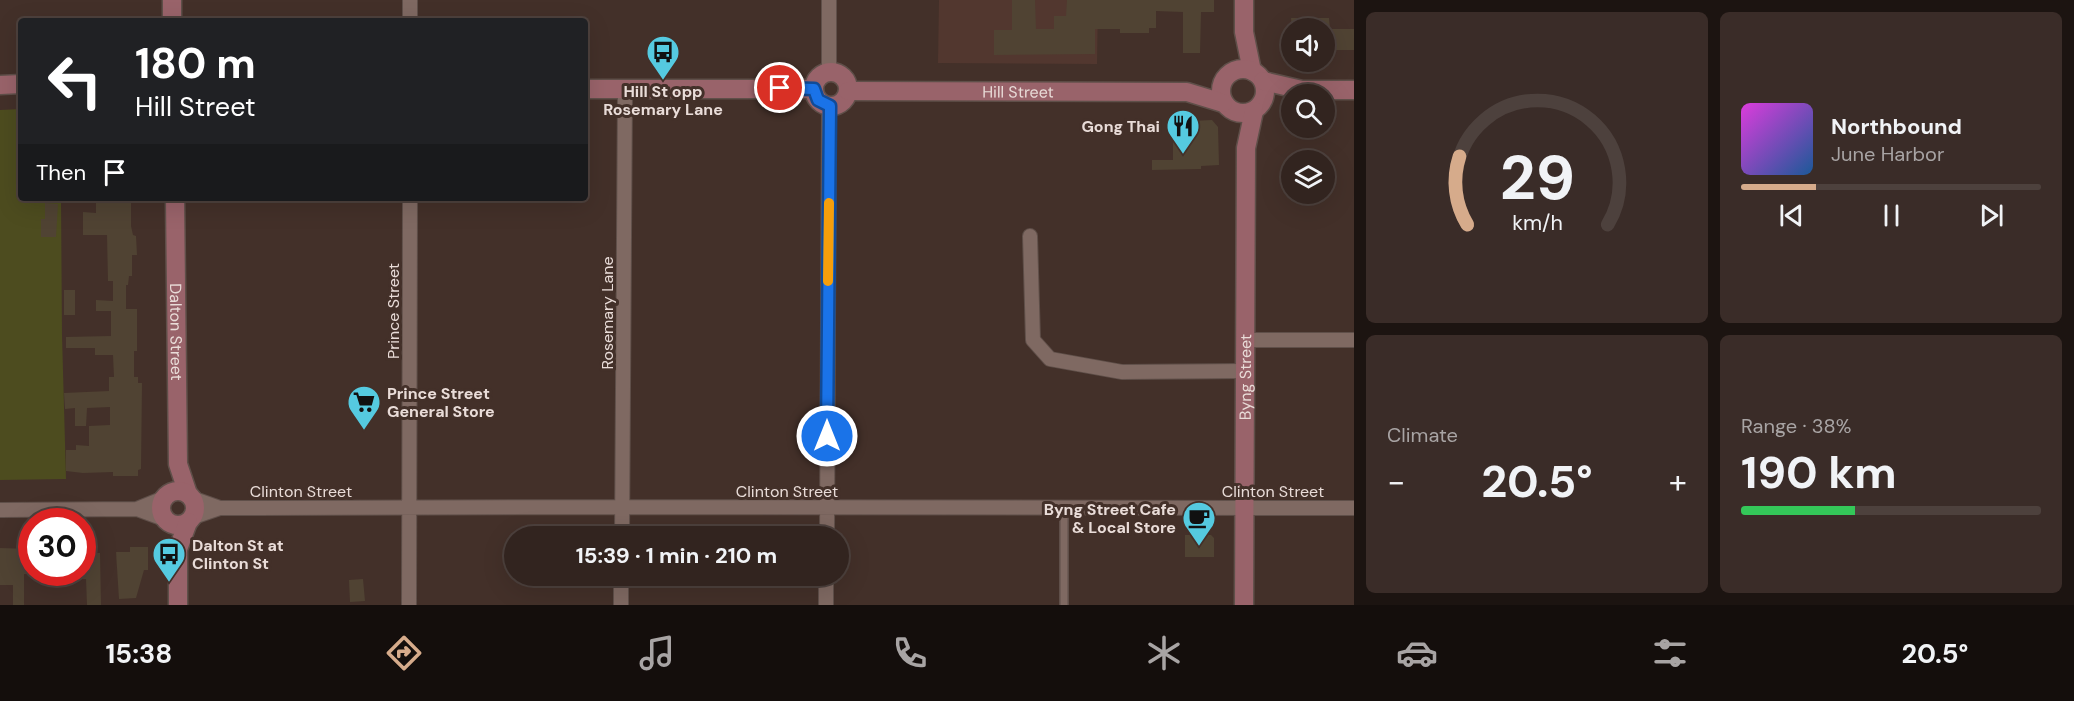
<!DOCTYPE html>
<meta charset="utf-8">
<style>
:root{--surface:#32241f;--page:#3a2c28;--text:#f1f3f6;--muted:#a8a4a4;--line:#4d413d;--accent:#d6ab8b}
body{margin:0;font-family:"DM Sans",sans-serif;background:var(--page);color:var(--text);height:100vh;display:flex;flex-direction:column;font-size:22px;white-space:nowrap}
*{box-sizing:border-box;margin:0}
p{font-size:20px;color:var(--muted)}
.icon{flex:none;width:33px;height:33px;fill:none;stroke:currentColor;stroke-width:2;stroke-linecap:round;stroke-linejoin:round}
.map{position:relative;flex:1;overflow:hidden}
.drawer{display:flex;flex-direction:column;gap:12px;padding:12px;background:#1c1411;width:720px}
.drawer>*{flex:none}
.banner{position:absolute;left:18px;top:18px;width:570px;height:183px;border-radius:6px;box-shadow:0 6px 24px #0002,0 0 0 2px var(--line);background:#202124;color:#fff;overflow:hidden}
.controls{position:absolute;left:1281px;top:18px;display:grid;gap:12px}
.controls a{display:grid;place-items:center;width:54px;height:54px;border-radius:50%;background:var(--surface);box-shadow:0 6px 24px #0002,0 0 0 2px var(--line);font-size:30px}
.speed{position:absolute;left:18px;top:508px;display:flex;gap:12px;font-size:30px;font-weight:700;text-align:center}
.speed>*{display:grid;place-content:center;width:78px;height:78px;border-radius:50%;background:var(--surface);box-shadow:0 6px 24px #0002,0 0 0 2px var(--line);line-height:1}
.speed .limit{border:9px solid #d22;background:#fff;color:#111}
.pin{position:absolute;display:grid;place-items:center;width:51px;height:51px;color:#fff;margin:-26px;border:3px solid #fff;border-radius:50%;box-shadow:0 2px 6px #0007}
.me{position:absolute;width:66px;margin:-33px;rotate:0deg;stroke-linejoin:round;filter:drop-shadow(0 0 4px #0008)}
.turn{display:flex;align-items:center;gap:21px;height:126px;padding:0 18px;font-size:27px}
.turn .icon{width:78px;height:78px;stroke-width:2.5}
.turn b{display:block;font-size:42px;line-height:51px}
.then{display:flex;align-items:center;height:57px;padding:0 18px;background:#0003;gap:12px;font-size:22px}
.big{font-size:45px;font-weight:700;line-height:1.1}
.drawer .card{flex:1;display:flex;flex-direction:column;justify-content:center;gap:9px;min-width:0;padding:0 21px;border-radius:9px;background:var(--page)}
.drawer .dial{align-items:center;gap:0}
.dial svg{height:156px;overflow:visible;fill:none;stroke:var(--line);stroke-width:7;stroke-linecap:round;text-anchor:middle}
.dial text{fill:var(--text);stroke:none}
.song{display:flex;align-items:center;gap:18px}
.cover{width:72px;height:72px;border-radius:9px;background:linear-gradient(135deg,hsl(300 70% 55%),hsl(210 70% 35%))}
.played{height:6px;border-radius:3px;background:linear-gradient(90deg,var(--accent) 25%,var(--line) 25%)}
.keys{display:flex;justify-content:space-around;direction:ltr}
.heat{display:flex;justify-content:space-between;align-items:center;font-size:33px;direction:ltr}
.charge{height:9px;border-radius:4px;background:linear-gradient(90deg,#34c759 38%,var(--line) 0)}
.drawer .tiles{flex:1;display:grid;gap:12px;grid-template-columns:repeat(2,1fr)}
.trip{position:absolute;left:504px;top:526px;width:345px;height:60px;border-radius:30px;background:var(--surface);box-shadow:0 6px 24px #0002,0 0 0 2px var(--line);font-weight:700;line-height:60px;text-align:center}
.dock{display:flex;height:96px;justify-content:space-around;align-items:center;background:#140e0c;color:var(--muted)}
.dock .icon{width:42px;height:42px}
.dock .current{color:var(--accent)}
.dock b{font-size:27px;color:var(--text)}
main{display:flex;flex:1;min-height:0}
.map>svg:first-child{display:block}
.built{fill:#52372f}
.green{fill:#4d4c1f}
.building{fill:#504333}
.lines{fill:none;stroke-linecap:round;stroke-linejoin:round}
.lane-casing{stroke:#5f4f49;stroke-width:10}
.street-casing{stroke:#5f4f49;stroke-width:16}
.secondary-casing{stroke:#5f4f49;stroke-width:21}
.lane{stroke:#7f6962;stroke-width:7}
.street{stroke:#7f6962;stroke-width:14}
.secondary{stroke:#99636a;stroke-width:18}
.route-casing{stroke:#114b97;stroke-width:15}
.route{stroke:#1a73e8;stroke-width:10}
.slow{stroke:#f59e0b;stroke-width:10}
.labels{text-anchor:middle;stroke-width:6;stroke-linejoin:round;paint-order:stroke}
.poi-label{font-size:16px;font-weight:bold;fill:#e9dcd8;stroke:#433029;text-anchor:end}
.street-label{font-size:16px;fill:#e9dcd8;stroke:#433029}
</style>
<main>
<div class="map">
<svg width="1354" height="605" viewBox="0 0 1354 605">
<rect width="100%" height="100%" fill="#433029"/>
<path class="built" d="M939 0H1098L1097 64 938 63Z"/>
<path class="green" d="M21 109V198H61L62 335 66 479 0 480V110Z"/>
<path class="building" d="M1012 0H1035L1036 29H1054V16H1066L1067 0H1214V12H1201L1200 53H1183V12L1156 11V28H1149V33H1120V29H1095V54L994 55V30H1012Z
M1291 18H1329L1330 28H1292Z
M1324 29H1354V50H1324Z
M1212 120 1218 127 1219 165 1201 166V169L1152 170V160H1173V125H1192V121Z
M96 198H131V226L133 235 136 236 137 255H132V276H129L128 285H126V309H137V351H134V377H138V383H142L141 469 138 470V476H113V472L83 473 66 471V450H76V445L89 446V426L110 425V407L87 408 86 426H75V408L65 409 64 393 109 391V377H114L113 355H95V348H66V337L111 336V311H96V300L113 301V281H108L107 235H83V212L96 213Z
M45 203 58 204 56 237H41V219H45Z
M64 290H75V315H64Z
M1185 535H1211L1214 538V557H1185Z
M82 547H96V553H100L101 605H87L86 579H82Z
M130 547H148V570H144L136 598 119 599 116 552H130Z
M0 548 32 549V574H24V605H13V585H0Z
M363 579 365 601 350 602 349 580Z"/>
<g class="lines">
<g class="lane-casing">
<path id="lane" d="M1064 605V507"/>
</g>
<g class="street-casing">
<path id="street" d="M410 0V21
M829 0V71
M1030 236 1033 340 1050 359 1122 372 1245 371
M1245 340H1354
M192 498 220 508
M137 509 164 498
M0 510 137 509 164 519
M191 518 220 508 622 507 1354 508
M622 537 625 90
M827 537 829 106
M409 605 410 198
M621 605V576
M826 605V576"/>
</g>
<g class="secondary-casing">
<g id="secondary">
<path d="M172 0V21"/>
<path d="M1244 0V32L1252 71"/>
<circle cx="1243" cy="91" r="22"/>
<circle cx="831" cy="89" r="17"/>
<path d="M1263 81 1302 90H1354"/>
<path d="M0 85 21 84"/>
<path d="M585 89H814"/>
<path id="s1" d="M848 91 1187 92 1223 103"/>
<path id="s2" d="M175 198 178 464 188 494"/>
<circle cx="178" cy="508" r="17"/>
<path d="M178 605V549L188 522"/>
<path id="s3" d="M1244 605 1246 148 1254 111"/>
</g>
</g>
<use href="#lane" class="lane"/>
<use href="#street" class="street"/>
<use href="#secondary" class="secondary"/>
</g>
<g class="lines">
<g class="route-casing">
<path id="route" d="M780 88 814 89 818 100 830 106 827 436"/>
</g>
<use href="#route" class="route"/>
<path class="slow" d="M828 281 829 203"/>
</g>
<defs>
<g id="bus-pin" transform="scale(1.725)"><path d="M0 17L-7.5 6A9.5 9.5 0 1 1 7.5 6Z" fill="#55cae0" stroke="#433029"/><path d="M-5-6H5V4H4V6H2V4H-2V6H-4V4H-5ZM-3.5-4V0h7V-4ZM-3.5 1.2v1.5H-2V1.2ZM2 1.2v1.5H3.5V1.2Z" fill="#111"/></g>
<g id="restaurant-pin" transform="scale(1.725)"><path d="M0 17L-7.5 6A9.5 9.5 0 1 1 7.5 6Z" fill="#55cae0" stroke="#433029"/><path d="M-5-6h1v4h1v-4h1v4h1v-4h1v5L-1.5 .5V6h-2V.5L-5-1ZM5-6V6H3V1.5H1.5Q1.5-4 5-6Z" fill="#111"/></g>
<g id="supermarket-pin" transform="scale(1.725)"><path d="M0 17L-7.5 6A9.5 9.5 0 1 1 7.5 6Z" fill="#55cae0" stroke="#433029"/><path d="M-6-5.5h2.5l.6 2H6L4.5 2H-2.5L-4.4-4H-6ZM-1.5 3.2a1.3 1.3 0 1 0 .1 0ZM3 3.2a1.3 1.3 0 1 0 .1 0Z" fill="#111"/></g>
<g id="cafe-pin" transform="scale(1.725)"><path d="M0 17L-7.5 6A9.5 9.5 0 1 1 7.5 6Z" fill="#55cae0" stroke="#433029"/><path d="M-5.5-4.5H6V0H3Q3 3.5 0 3.5H-2.5Q-5.5 3.5-5.5 0ZM3-3.2v2h1.7v-2ZM-6 4.5H4V6H-6Z" fill="#111"/></g>
</defs>
<g fill-rule="evenodd">
<use href="#bus-pin" x="663" y="52"/>
<use href="#restaurant-pin" x="1183" y="126"/>
<use href="#supermarket-pin" x="364" y="402"/>
<use href="#cafe-pin" x="1199" y="518"/>
<use href="#bus-pin" x="169" y="554"/>
</g>
<g class="labels">
<g class="poi-label">
<text x="663" y="97" text-anchor="middle">Hill St opp<tspan x="663" dy="18">Rosemary Lane</tspan></text>
<text x="1160" y="132">Gong Thai</text>
<text x="387" y="399" text-anchor="start">Prince Street<tspan x="387" dy="18">General Store</tspan></text>
<text x="1176" y="515">Byng Street Cafe<tspan x="1176" dy="18">&amp; Local Store</tspan></text>
<text x="192" y="551" text-anchor="start">Dalton St at<tspan x="192" dy="18">Clinton St</tspan></text>
</g>
<g class="street-label">
<text dy="6" stroke="none"><textPath href="#s1" startOffset="170">Hill Street</textPath></text>
<text transform="translate(393 311) rotate(-90)" y="6">Prince Street</text>
<text transform="translate(607 313) rotate(-90)" y="6">Rosemary Lane</text>
<text dy="6" stroke="none"><textPath href="#s2" startOffset="134">Dalton Street</textPath></text>
<text dy="6" stroke="none"><textPath href="#s3" startOffset="228">Byng Street</textPath></text>
<text x="301" y="497">Clinton Street</text>
<text x="787" y="497">Clinton Street</text>
<text x="1273" y="497">Clinton Street</text>
</g>
</g>
</svg>
<div class="controls">
<a><svg class="icon" aria-label="sound" viewBox="0 0 24 24"><path d="M4 9h4l5-4v14l-5-4H4zM17 9q2 3 0 6"/></svg></a>
<a><svg class="icon" aria-label="search" viewBox="0 0 24 24"><circle cx="10" cy="10" r="6"/><path d="M15 15l6 6"/></svg></a>
<a><svg class="icon" aria-label="layers" viewBox="0 0 24 24"><path d="M12 4l9 5-9 5-9-5zM3 14l9 5 9-5"/></svg></a>
</div>
<div class="speed"><div class="limit">30</div></div>
<div class="pin" style="left:780px;top:88px;background:#d93025"><svg class="icon" aria-label="arrive" viewBox="0 0 24 24"><path d="M6 21V4h12l-3 4 3 4H6"/></svg></div>
<svg class="me" style="left:827px;top:436px" viewBox="-20 -20 40 40"><circle r="17" fill="#1a73e8" stroke="#fff" stroke-width="3"/><path d="M0-11L8 9 0 5-8 9z" fill="#fff"/></svg>
<div class="trip">15:39 · 1 min · 210 m</div>
<div class="banner">
<div class="turn"><svg class="icon" aria-label="left" viewBox="0 0 24 24"><path d="M17 20v-9H6M10 6l-5 5 5 5"/></svg><div><b>180 m</b>Hill Street</div></div>
<div class="then">Then<svg class="icon" aria-label="arrive" viewBox="0 0 24 24"><path d="M6 21V4h12l-3 4 3 4H6"/></svg></div>
</div>
</div>
<section class="drawer">
<div class="tiles">
<div class="card dial"><svg viewBox="0 0 100 80">
<path d="M14 69A42 42 0 1 1 86 69"/>
<path d="M14 69A42 42 0 0 1 10 34" stroke="#d6ab8b"/>
<text x="50" y="56" font-size="32" font-weight="700">29</text>
<text x="50" y="72" font-size="11">km/h</text>
</svg></div>
<div class="card">
<div class="song"><i class="cover"></i><div><b>Northbound</b><p>June Harbor</p></div></div>
<div class="played"></div>
<div class="keys"><svg class="icon" aria-label="previous" viewBox="0 0 24 24"><path d="M18 5L8 12l10 7zM5 5v14"/></svg><svg class="icon" aria-label="pause" viewBox="0 0 24 24"><path d="M8 5v14M16 5v14"/></svg><svg class="icon" aria-label="next" viewBox="0 0 24 24"><path d="M6 5l10 7-10 7zM19 5v14"/></svg></div>
</div>
<div class="card"><p>Climate</p>
<div class="heat"><a>−</a><b class="big">20.5°</b><a>+</a></div>
</div>
<div class="card"><p>Range · 38%</p><b class="big">190 km</b><div class="charge"></div></div>
</div>
</section>
</main>
<nav class="dock">
<b>15:38</b>
<svg class="icon current" aria-label="directions" viewBox="0 0 24 24"><path d="M12 3l9 9-9 9-9-9zM9 14v-3h6M13 9l2 2-2 2"/></svg>
<svg class="icon" aria-label="music" viewBox="0 0 24 24"><path d="M9 18V5l10-2v13"/><circle cx="6" cy="18" r="3"/><circle cx="16" cy="16" r="3"/></svg>
<svg class="icon" aria-label="phone" viewBox="0 0 24 24"><path d="M5 4h4l2 5-3 2q2 4 5 5l2-3 5 2v4C11 20 4 13 5 4z"/></svg>
<svg class="icon" aria-label="climate" viewBox="0 0 24 24"><path d="M12 3v18M4 7l16 10M4 17L20 7"/></svg>
<svg class="icon" aria-label="car" viewBox="0 0 24 24"><path d="M5 17H2v-5l4-1 3-4h7l3 4 3 1v5h-3M9 17h6M6 11h13"/><circle cx="7" cy="17" r="2"/><circle cx="17" cy="17" r="2"/></svg>
<svg class="icon" aria-label="filters" viewBox="0 0 24 24"><path d="M4 7h16M4 17h16"/><circle cx="9" cy="7" r="2"/><circle cx="15" cy="17" r="2"/></svg>
<b>20.5°</b>
</nav>
